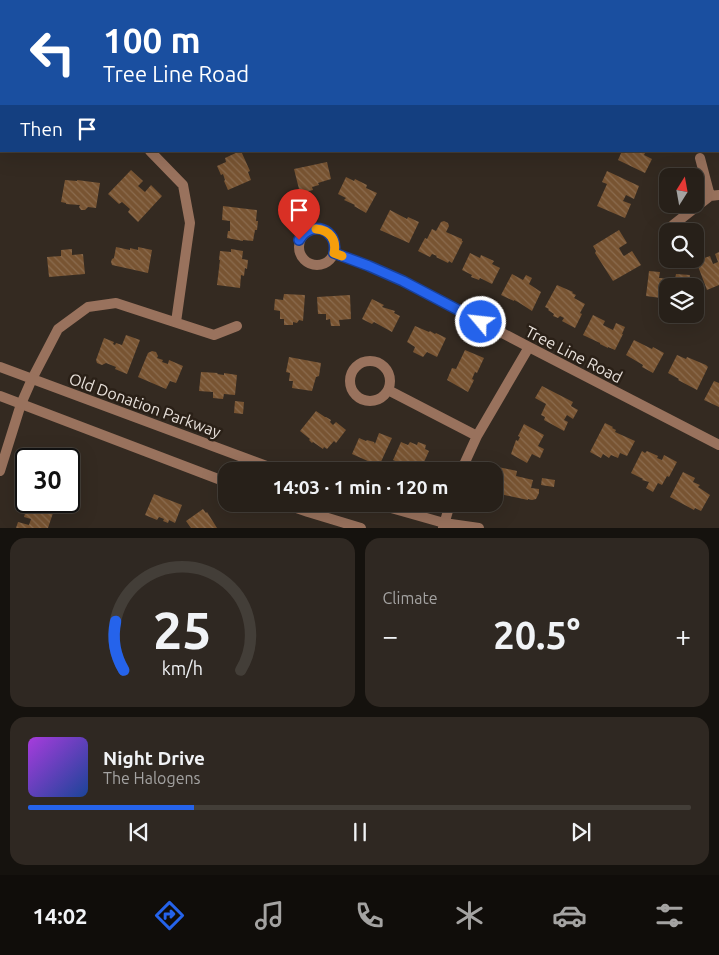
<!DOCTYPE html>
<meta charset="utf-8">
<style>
:root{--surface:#272019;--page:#2f2822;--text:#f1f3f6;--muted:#a4a3a2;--line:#433e38;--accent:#2563eb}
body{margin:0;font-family:Ubuntu,sans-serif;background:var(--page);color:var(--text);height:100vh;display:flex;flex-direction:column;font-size:19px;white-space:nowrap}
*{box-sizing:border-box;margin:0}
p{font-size:16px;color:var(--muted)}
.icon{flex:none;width:28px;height:28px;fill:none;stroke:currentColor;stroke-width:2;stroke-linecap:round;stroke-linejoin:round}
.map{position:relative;height:528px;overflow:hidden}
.panel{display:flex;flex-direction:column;gap:10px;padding:10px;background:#15120e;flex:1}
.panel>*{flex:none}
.top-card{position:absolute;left:0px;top:0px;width:720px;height:152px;box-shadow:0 5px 20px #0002,0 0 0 1px var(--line);background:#1a4fa0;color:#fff;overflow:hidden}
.needle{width:32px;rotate:11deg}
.controls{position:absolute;left:659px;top:168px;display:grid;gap:10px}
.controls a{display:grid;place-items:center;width:45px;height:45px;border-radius:10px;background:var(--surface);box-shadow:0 5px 20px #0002,0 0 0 1px var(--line);font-size:25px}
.speed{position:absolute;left:15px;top:448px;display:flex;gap:10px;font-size:25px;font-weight:700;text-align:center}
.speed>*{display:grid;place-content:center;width:65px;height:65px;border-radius:50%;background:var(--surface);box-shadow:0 5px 20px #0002,0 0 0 1px var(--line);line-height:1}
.speed .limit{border:2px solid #111;border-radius:8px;background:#fff;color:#111}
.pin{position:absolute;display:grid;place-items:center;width:42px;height:42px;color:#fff;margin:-51px -21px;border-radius:50% 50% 50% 0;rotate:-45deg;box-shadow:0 0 5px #0007}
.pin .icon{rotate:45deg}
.me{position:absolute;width:55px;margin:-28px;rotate:298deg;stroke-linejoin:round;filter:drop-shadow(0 0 4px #0008)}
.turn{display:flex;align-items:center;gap:18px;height:105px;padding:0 20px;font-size:22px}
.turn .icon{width:65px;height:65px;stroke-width:2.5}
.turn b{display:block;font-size:35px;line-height:42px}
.then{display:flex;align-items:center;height:48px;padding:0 20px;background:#0003;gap:10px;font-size:19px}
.big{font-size:38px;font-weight:600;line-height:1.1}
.panel .card{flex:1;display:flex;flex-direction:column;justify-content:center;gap:8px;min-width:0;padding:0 18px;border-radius:15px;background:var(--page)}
.panel .dial{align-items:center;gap:0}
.dial svg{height:130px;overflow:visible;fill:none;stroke:var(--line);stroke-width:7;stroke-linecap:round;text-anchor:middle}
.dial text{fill:var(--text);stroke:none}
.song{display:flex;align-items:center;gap:15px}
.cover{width:60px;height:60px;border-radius:8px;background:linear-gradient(135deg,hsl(280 70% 55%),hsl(220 70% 35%))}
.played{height:5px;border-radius:2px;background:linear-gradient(90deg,var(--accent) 25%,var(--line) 25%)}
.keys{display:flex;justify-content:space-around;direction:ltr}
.heat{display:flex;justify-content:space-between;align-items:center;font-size:28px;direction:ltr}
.panel .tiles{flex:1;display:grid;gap:10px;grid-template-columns:1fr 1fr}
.card:last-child{grid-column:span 2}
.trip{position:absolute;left:218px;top:462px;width:285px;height:50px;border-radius:15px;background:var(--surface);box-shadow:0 5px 20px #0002,0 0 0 1px var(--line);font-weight:600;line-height:50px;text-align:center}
.tab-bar{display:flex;height:80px;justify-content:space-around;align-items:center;background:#100d0a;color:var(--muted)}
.tab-bar .icon{width:35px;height:35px}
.tab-bar .current{color:var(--accent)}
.tab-bar b{font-size:22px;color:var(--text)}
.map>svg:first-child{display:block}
.cemetery{fill:url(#cemetery-stones)}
.building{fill:url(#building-back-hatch)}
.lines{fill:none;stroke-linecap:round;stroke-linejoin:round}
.service{stroke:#99725d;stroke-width:7}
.minor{stroke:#99725d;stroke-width:10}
.tertiary{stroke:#99725d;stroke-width:10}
.route-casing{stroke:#184099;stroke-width:12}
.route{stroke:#2563eb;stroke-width:9}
.slow{stroke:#f59e0b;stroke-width:9}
.labels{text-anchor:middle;stroke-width:5;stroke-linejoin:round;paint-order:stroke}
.street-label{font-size:16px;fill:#e8e1db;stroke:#2a2017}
</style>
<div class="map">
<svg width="719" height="528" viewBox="0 0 719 528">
<defs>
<pattern id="cemetery-stones" width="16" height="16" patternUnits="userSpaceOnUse" patternTransform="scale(1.25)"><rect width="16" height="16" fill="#424c2c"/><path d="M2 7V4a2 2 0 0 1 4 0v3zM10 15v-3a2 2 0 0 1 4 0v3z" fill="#5d664a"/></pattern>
<pattern id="building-back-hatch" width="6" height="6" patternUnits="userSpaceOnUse" patternTransform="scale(1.25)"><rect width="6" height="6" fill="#785432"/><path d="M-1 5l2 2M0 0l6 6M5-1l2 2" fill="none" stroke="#8b6c4f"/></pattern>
</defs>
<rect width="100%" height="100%" fill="#342a21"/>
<path class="cemetery" d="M425 0H680V1H427Z"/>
<path class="building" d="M240 151H241L250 171 248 172 251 180 228 190 224 181 225 180 223 174 221 175 217 166 226 162 225 158Z
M622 151H646L644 155 652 159 645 173 618 160Z
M327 162 331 179 318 183 319 185 312 187 313 190 300 193 294 169Z
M131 170 143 181 138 186 145 192 151 185 162 196 138 222 128 212 130 209 122 202 119 204 108 194Z
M607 171 639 186 634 199 626 195 623 201 631 204 625 218 597 206 607 184 602 182Z
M346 177 354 181 355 179 367 185 366 188 377 193 366 213 354 206 355 205 344 200 346 198 338 194Z
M65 180 77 181V180L100 183 96 208 88 207 85 210H81L79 207 80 205 66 204V203L61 202Z
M223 206 257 210 256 221H258L257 230H255L253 241 243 240V241L227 238 228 231H230V221L222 220Z
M390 210 407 219 408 217 419 222 409 243 380 230Z
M444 221 448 223 449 226 446 232 462 239V241H463L452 263 449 261 448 263 436 257 437 256 432 254 430 257 418 251 425 238 427 239 432 229 436 231 441 222Z
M619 230 627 243 619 248 623 255 624 256 632 251 641 265 613 281 595 253 596 251 593 246Z
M116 247 130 250V248L138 250V247L152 250 148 273 112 265 111 262 112 259 114 258Z
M72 249V255L83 254 85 274 49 277 47 257 61 256V250Z
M231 249 243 251 242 259 248 260 247 269 245 268 244 276 241 275 240 288 217 285 220 260H219L220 251 231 252Z
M719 252V285L707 290 696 261 710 256 713 264 718 262 715 254Z
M470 253 480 258 481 255 494 261 492 264 500 268 492 284 480 278 479 280 471 277 472 275 462 270Z
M649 271 660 272 659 278 675 279 676 274 690 275 689 286H668V299L646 296Z
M512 274 523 280 526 275 532 278 529 284 541 292 532 311 518 302 514 300V301L501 295Z
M557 285 573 292 572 293 576 295 574 298 585 304 580 313 582 314 575 328 562 321 564 318 560 316 558 318 553 316 554 314 548 310 549 309 545 307Z
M284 294 305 295 303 321 299 320 297 323 293 322V325H284V319H280V311L274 310 275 299 283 300Z
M350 295 351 319 339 320 340 326H331L330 319 326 320V314H318L317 297Z
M372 299 384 305 382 307 395 311 394 313 400 316 392 332 374 322 372 324 362 319Z
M593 315 605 321 603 325 613 330 616 323 625 327 622 334H623L615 350 608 347V348L600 344V343L583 335Z
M415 326 429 332 430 331 435 334 436 333 446 338 437 357 427 352 423 357 413 352 415 347 407 342Z
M126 335 140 340 127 374 115 369 116 367 106 363 102 365 97 363 96 360 104 338 114 342 113 344 115 345 116 343 122 345Z
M634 340 652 349 653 347 664 353 653 373 642 367 643 365 626 355Z
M465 350 484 358 477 373 475 372 472 379 474 380 468 392 447 380 452 368 456 369Z
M152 351 156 352 158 356 157 358 163 360 162 362 168 364 169 360 183 366 176 383 170 381 166 389 138 377 148 353Z
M677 355 686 359 687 357 706 365 708 367 697 390 678 380 679 379 668 373Z
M289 357 321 363 319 376 316 377 312 391 292 388 293 381H289L290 373 286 372Z
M201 372 218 373 217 374 224 375V373L237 375 235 395 224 394 223 399 213 398V392L199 391Z
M714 381 719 383V407L704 400Z
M542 386 573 402 571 406 578 410 573 419 567 415 564 420 568 422 564 431 544 420 545 417 541 415 546 404 535 398Z
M235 401 244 402 243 414 234 413Z
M316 411 325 417H326L331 420 330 422 333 425 336 422 346 430 336 443 334 441 327 449 324 447 323 449 313 442 312 443 309 440 310 439 300 431Z
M605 423 613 427 612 428 616 430 615 432 635 441 627 456 620 453 618 458 611 455 609 458 603 454 601 458 590 452Z
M524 424 544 435 538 446 544 449 540 458 532 454 527 463 511 454 516 440 518 441 520 437 518 436Z
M379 433 392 438 379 466 352 454 359 438 366 441 367 440 374 442 375 444Z
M401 442 408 445 410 442 417 445 418 442 426 445 425 449 429 451 420 471 412 468 409 471H407L398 467 400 463 393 460Z
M642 451 645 453 647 451 658 456 657 458 662 460 664 455 677 462 669 477 667 476 662 485 658 483 653 492 646 488 649 482 642 480 643 479 631 473Z
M49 453 68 458V459H47Z
M498 467 517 471 516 476 533 480 531 488 539 489V493L536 499 532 500 528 499V500L500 494 501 491 498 490 500 482 494 481Z
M683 472 695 478 693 482 700 485 698 487 710 495 701 511 695 508 694 510 670 497Z
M542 478 555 480 554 487 541 485Z
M154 494 182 505 175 523 169 520 168 523 163 521 164 519 159 517 157 520 145 515Z
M28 503 54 510 48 528H16L18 522 29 525 31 519 24 517Z
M203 509 206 513 207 512 217 528H191L186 521Z"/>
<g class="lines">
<path class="service" d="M4 0 7 1
M114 0 116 1
M287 0 289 1
M462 0 464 1
M44 1 45 0
M198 1 199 0
M235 1 236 0
M561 1 562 0
M0 35 1 36
M0 116 1 113"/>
<path class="minor" d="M150 151 183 185 190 223 176 322
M700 158 710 196
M673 225 710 196 719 195
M299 247a18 18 0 1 1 36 0a18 18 0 1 1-36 0Z
M334 253 369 266 403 281 529 347 719 445
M350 381a20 20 0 1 1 40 0a20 20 0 1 1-40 0Z
M388 390 477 436
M0 471 21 404 32 379 58 329 88 307 116 303 214 335 237 326
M461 471 477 436 529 347
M443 528 450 504"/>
<path class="tertiary" d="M0 367 280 471
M0 396 226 482
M285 504 308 512 361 528
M377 504 444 523 479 528"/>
</g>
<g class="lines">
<g class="route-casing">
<path id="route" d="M299 240C311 219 339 229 334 253L369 266 403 281 481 322"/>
</g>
<use href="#route" class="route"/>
<path class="slow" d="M316 229C330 230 337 240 334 253L342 256"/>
</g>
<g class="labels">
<g class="street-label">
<text transform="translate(574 354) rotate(27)" y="6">Tree Line Road</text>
<text transform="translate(145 405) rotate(20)" y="6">Old Donation Parkway</text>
</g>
</g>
</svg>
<div class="controls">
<a><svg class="needle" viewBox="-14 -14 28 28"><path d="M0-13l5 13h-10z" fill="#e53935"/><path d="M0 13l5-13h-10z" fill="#a4a3a2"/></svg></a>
<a><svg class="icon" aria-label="search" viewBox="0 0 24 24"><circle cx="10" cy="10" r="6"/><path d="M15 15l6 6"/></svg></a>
<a><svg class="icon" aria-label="layers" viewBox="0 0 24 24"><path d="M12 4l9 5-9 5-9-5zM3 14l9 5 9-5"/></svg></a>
</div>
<div class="speed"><div class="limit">30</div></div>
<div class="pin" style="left:299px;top:240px;background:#d93025"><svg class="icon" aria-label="arrive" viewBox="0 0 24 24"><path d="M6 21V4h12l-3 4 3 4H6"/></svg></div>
<svg class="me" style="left:481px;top:322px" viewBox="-20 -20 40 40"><circle r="17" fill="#2563eb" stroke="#fff" stroke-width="3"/><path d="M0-11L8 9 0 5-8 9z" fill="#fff"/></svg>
<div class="trip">14:03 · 1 min · 120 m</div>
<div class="top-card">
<div class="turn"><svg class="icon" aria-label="left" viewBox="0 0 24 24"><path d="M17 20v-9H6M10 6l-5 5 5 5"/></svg><div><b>100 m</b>Tree Line Road</div></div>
<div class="then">Then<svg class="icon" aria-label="arrive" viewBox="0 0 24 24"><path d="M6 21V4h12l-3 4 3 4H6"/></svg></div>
</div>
</div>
<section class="panel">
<div class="tiles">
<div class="card dial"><svg viewBox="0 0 100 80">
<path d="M14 69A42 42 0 1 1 86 69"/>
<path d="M14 69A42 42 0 0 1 9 39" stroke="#2563eb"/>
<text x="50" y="56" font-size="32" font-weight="700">25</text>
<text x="50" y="72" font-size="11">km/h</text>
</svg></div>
<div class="card"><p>Climate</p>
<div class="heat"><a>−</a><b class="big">20.5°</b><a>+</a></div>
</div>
<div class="card">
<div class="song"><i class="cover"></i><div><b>Night Drive</b><p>The Halogens</p></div></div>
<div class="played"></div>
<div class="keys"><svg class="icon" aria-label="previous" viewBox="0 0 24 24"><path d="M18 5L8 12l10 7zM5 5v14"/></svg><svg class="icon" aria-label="pause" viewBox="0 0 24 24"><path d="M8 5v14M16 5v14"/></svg><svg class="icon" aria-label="next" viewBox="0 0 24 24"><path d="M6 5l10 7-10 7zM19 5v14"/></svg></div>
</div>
</div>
</section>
<nav class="tab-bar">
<b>14:02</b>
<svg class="icon current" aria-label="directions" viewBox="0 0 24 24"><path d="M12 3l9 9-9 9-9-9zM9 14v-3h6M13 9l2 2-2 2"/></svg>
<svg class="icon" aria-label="music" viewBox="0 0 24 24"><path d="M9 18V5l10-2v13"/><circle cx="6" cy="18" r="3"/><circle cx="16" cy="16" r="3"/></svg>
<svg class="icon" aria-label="phone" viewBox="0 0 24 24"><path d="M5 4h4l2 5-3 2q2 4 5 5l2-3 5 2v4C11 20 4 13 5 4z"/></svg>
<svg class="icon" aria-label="climate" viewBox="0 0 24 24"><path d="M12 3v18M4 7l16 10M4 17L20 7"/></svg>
<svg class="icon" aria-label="car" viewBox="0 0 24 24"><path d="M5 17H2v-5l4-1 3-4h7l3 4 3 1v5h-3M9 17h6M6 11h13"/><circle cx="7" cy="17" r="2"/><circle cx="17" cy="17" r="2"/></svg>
<svg class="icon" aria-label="filters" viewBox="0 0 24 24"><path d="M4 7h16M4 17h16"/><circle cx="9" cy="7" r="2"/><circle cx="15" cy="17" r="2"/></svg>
</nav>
